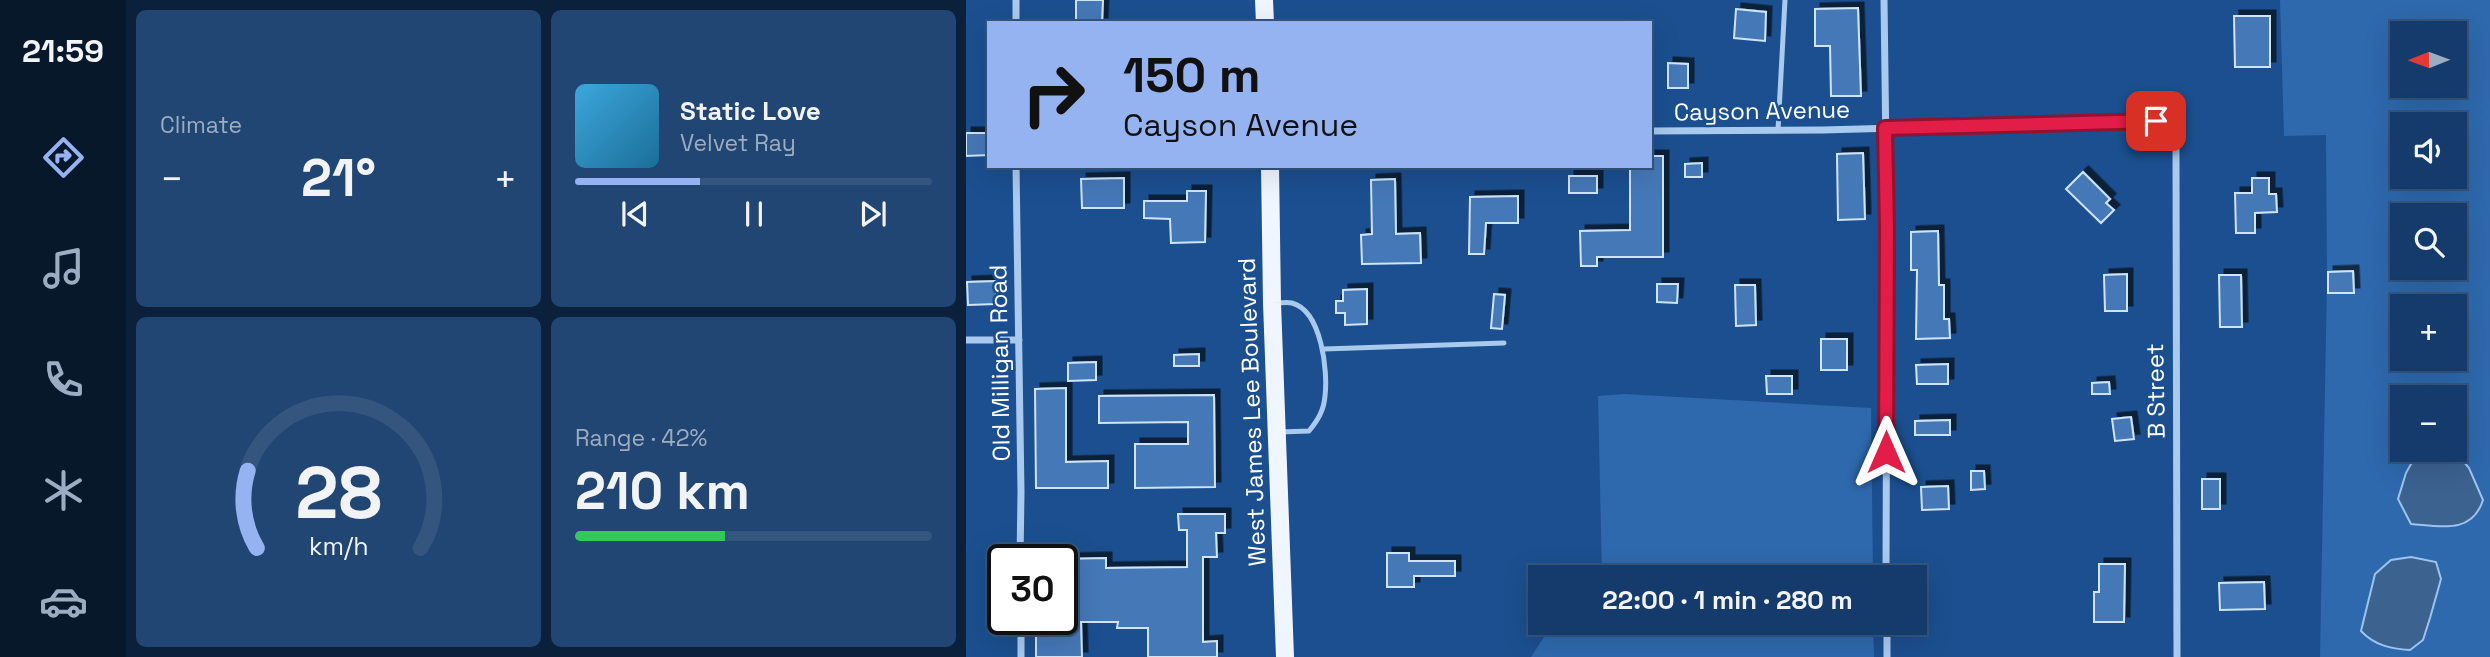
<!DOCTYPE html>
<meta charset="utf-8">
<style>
:root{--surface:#143b6b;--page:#214673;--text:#f1f3f6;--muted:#9dadc1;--line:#33557e;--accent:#95b2f1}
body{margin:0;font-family:"Space Grotesk",sans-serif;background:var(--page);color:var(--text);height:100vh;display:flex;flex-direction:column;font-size:26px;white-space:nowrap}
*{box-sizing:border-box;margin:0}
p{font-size:23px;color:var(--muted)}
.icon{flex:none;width:38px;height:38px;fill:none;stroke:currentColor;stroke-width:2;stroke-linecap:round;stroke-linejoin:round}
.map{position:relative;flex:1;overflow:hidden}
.panel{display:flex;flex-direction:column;gap:10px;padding:10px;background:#0b203b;width:840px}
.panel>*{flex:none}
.hud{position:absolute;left:21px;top:21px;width:665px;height:147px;border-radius:0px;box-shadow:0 7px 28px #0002,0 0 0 2px var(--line);background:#95b2f1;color:#111;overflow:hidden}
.needle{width:46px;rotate:269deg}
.tools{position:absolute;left:1424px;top:21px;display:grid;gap:14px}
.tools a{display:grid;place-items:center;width:77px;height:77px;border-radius:0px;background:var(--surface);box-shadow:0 7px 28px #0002,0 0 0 2px var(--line);font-size:35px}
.speed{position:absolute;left:21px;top:544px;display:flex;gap:14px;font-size:35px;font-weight:700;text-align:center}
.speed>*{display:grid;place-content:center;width:91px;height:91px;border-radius:50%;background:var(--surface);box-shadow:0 7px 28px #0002,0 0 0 2px var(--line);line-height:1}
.speed .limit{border:4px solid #111;border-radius:10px;background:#fff;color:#111}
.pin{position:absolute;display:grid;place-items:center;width:60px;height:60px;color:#fff;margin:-30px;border-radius:14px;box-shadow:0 4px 10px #0006}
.me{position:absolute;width:77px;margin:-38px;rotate:0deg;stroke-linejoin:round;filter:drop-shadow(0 0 5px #0008)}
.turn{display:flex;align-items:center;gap:24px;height:147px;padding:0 21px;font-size:32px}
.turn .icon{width:91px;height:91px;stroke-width:2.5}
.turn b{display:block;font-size:49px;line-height:60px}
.big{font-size:52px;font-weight:800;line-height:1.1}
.panel .widget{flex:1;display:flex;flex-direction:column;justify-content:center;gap:10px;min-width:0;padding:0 24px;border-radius:10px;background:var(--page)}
.panel .dial{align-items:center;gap:0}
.dial svg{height:182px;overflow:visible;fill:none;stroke:var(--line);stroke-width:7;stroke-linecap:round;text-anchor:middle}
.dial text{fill:var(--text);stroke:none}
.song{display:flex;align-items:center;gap:21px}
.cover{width:84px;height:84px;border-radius:10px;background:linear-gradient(135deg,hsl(200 70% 55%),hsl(200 70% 35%))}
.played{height:7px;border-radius:4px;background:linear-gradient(90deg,var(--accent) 35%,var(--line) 35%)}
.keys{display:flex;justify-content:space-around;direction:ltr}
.heat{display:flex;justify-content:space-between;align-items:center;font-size:38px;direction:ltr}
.charge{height:10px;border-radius:5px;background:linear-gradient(90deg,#34c759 42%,var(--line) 0)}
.panel .tiles{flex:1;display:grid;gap:10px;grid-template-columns:repeat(2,1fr)}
.trip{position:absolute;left:562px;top:565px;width:399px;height:70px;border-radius:0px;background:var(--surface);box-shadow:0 7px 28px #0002,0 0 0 2px var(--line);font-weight:800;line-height:70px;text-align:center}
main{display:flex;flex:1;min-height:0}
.dock{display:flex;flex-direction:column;width:126px;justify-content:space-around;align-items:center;background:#08182b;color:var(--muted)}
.dock .icon{width:49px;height:49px}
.dock .current{color:var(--accent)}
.dock b{font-size:32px;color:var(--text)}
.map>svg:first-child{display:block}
.green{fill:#2e69ad;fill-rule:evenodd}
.water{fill:#3c6290;stroke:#9cc4f0;stroke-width:2}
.building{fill:#4478b7;stroke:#cfe3fa;stroke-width:2;filter:url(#shadow)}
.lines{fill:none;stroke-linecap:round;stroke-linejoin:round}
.lane{stroke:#a9c9ee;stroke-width:5}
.street{stroke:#a9c9ee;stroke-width:7}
.primary{stroke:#f0f6ff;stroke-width:18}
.route-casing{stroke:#92132f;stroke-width:18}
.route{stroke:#e11d48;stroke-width:12}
.labels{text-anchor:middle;stroke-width:5;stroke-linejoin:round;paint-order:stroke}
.street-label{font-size:24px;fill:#fff;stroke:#1b4f8f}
</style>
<main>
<nav class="dock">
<b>21:59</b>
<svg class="icon current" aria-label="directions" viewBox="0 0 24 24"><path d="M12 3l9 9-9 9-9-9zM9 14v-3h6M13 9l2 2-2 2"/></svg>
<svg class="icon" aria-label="music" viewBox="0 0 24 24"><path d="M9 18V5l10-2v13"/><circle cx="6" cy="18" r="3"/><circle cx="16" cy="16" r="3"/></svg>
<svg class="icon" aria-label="phone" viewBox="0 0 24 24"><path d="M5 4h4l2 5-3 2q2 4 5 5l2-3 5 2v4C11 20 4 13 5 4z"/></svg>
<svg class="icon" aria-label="climate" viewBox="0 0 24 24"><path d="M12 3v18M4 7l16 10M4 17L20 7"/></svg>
<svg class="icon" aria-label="car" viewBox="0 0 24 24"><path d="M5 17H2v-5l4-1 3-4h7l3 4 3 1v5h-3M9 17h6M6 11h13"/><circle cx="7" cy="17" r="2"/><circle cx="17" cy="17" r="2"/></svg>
</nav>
<section class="panel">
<div class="tiles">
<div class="widget"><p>Climate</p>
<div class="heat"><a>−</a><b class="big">21°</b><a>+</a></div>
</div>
<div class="widget">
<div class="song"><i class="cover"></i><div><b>Static Love</b><p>Velvet Ray</p></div></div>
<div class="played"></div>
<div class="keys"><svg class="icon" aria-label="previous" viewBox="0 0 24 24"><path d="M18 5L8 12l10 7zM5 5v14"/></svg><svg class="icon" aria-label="pause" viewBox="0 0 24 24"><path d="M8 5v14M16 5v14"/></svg><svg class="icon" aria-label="next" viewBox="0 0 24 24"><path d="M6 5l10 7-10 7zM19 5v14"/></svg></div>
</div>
<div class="widget dial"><svg viewBox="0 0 100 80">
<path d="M14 69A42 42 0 1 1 86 69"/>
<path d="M14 69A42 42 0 0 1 10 35" stroke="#95b2f1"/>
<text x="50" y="56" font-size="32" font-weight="700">28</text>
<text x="50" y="72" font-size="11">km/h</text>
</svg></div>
<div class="widget"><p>Range · 42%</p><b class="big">210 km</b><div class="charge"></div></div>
</div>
</section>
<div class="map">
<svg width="1524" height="657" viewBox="0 0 1524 657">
<defs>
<filter id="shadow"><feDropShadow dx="5.5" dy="-5.5" stdDeviation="0" flood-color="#0009"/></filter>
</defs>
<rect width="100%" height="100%" fill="#1b4f8f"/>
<path class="green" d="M1314 0H1524V657H1354L1361 281 1360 135 1318 136ZM1437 33H1489V86H1437ZM1437 124H1489V177H1437ZM1437 215H1489V268H1437ZM1437 306H1489V359H1437ZM1437 397H1489L1488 450 1503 468 1517 500C1510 520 1499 525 1479 527L1440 473 1453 450H1437Z
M658 394 905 408 907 577H636L632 396Z
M587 623H907L908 657H565Z"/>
<path class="water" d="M1453 450H1488L1503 468 1517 500C1506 535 1473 526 1445 524L1432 499 1440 473Z
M1445 557 1470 562 1475 579 1464 618 1457 640 1444 650C1425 649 1408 645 1395 631L1409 574 1425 560Z"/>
<path class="building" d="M110 0H137L136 23H110Z
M892 8 895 96H865L864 46H849V9Z
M770 9 800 12 799 41 768 38Z
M1268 16H1304V67H1269Z
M702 63 722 64V88H702Z
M0 133H23V155L0 156Z
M897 153 899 219 872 220 871 154Z
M684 156H697V257H631V266H615L614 231 664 230V166H684Z
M736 163V177H719V164Z
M1117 172 1144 199 1140 203 1148 210 1135 223 1100 189Z
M603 176H631V193H603Z
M158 178V208H116L115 179Z
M1286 178H1303V194H1310L1311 212 1289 213V233H1270L1269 193H1286Z
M429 179 430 234 454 233 455 263 396 264 395 235 406 234 405 180Z
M221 191H240L239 242 205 243 204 219 178 218V201H221Z
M552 196V223H520L518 254H503L504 197Z
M972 231 973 285H978V319H983L984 338 950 339 951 270H945V232Z
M1387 271 1388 293H1362V272Z
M1161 274V311H1139L1138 275Z
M1253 275H1275L1276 327H1254Z
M30 281V304L2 305 1 282Z
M691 284H712L711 303 691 302Z
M769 285H789L790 325 770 326Z
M401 289V324L379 325V313H370V301H377V290Z
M528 294 539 295 536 329 525 328Z
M855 339H881V370H855Z
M233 354V366H208V355Z
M130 362V380L102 381V363Z
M982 364V384H951L950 365Z
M800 376H826V394H801Z
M1143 382 1144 394H1126V383Z
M100 388V462L142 461V488H70L69 389Z
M248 395 249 487 169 488V444H222V422L133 423V396Z
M1165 417 1168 439 1149 441 1146 419Z
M984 420V435H949V421Z
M1005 471H1018L1019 489 1005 490Z
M1236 479H1254V509H1236Z
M982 486 983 509 956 510 955 487Z
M212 514H259V533H250L251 557H237V642L251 641V657H182V628H151L152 622H115L116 657H70V620H96V559L140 558V568L221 567V530H213Z
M421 553H443V561H489V576H448V587H421Z
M1133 564H1159L1158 622H1128V592H1133Z
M1298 582 1299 609 1254 610 1253 583Z"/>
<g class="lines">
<path class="lane" d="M812 130 819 0
M310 303C315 303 322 302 326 303 356 311 362 372 359 396 358 410 352 420 343 431L314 432
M358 349 538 343"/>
<path class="street" d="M918 0 921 229 920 578
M50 23V0
M684 131 857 130 1190 121C1204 125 1207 134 1210 147L1211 657
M50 166 55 492 54 560
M0 340H53
M55 620V657
M921 623V657"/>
<path class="primary" d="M298 0 299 23
M304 166 306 303 319 657"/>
</g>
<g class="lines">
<g class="route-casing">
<path id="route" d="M920 452 921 229 919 128 1190 121"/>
</g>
<use href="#route" class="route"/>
</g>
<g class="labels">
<g class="street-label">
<text transform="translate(796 111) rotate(-1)" y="8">Cayson Avenue</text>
<text transform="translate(34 363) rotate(-91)" y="8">Old Milligan Road</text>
<text transform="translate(1190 391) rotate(-91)" y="8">B Street</text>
<text transform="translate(286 412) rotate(-92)" y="8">West James Lee Boulevard</text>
</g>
</g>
</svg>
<div class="tools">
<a><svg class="needle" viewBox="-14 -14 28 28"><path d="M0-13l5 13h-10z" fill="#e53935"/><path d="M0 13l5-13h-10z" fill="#9dadc1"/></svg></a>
<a><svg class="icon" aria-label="sound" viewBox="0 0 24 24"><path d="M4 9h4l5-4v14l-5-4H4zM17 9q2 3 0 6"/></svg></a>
<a><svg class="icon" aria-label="search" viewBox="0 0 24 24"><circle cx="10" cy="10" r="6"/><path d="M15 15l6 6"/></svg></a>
<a>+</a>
<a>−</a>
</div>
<div class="speed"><div class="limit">30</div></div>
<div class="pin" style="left:1190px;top:121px;background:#d93025"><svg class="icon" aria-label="arrive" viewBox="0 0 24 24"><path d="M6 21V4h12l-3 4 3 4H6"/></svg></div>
<svg class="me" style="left:920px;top:452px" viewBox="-20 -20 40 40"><path d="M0-17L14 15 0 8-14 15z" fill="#e11d48" stroke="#fff" stroke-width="4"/></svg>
<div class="trip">22:00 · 1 min · 280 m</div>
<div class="hud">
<div class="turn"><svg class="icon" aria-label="right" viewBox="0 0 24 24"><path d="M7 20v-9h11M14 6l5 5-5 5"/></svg><div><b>150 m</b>Cayson Avenue</div></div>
</div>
</div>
</main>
